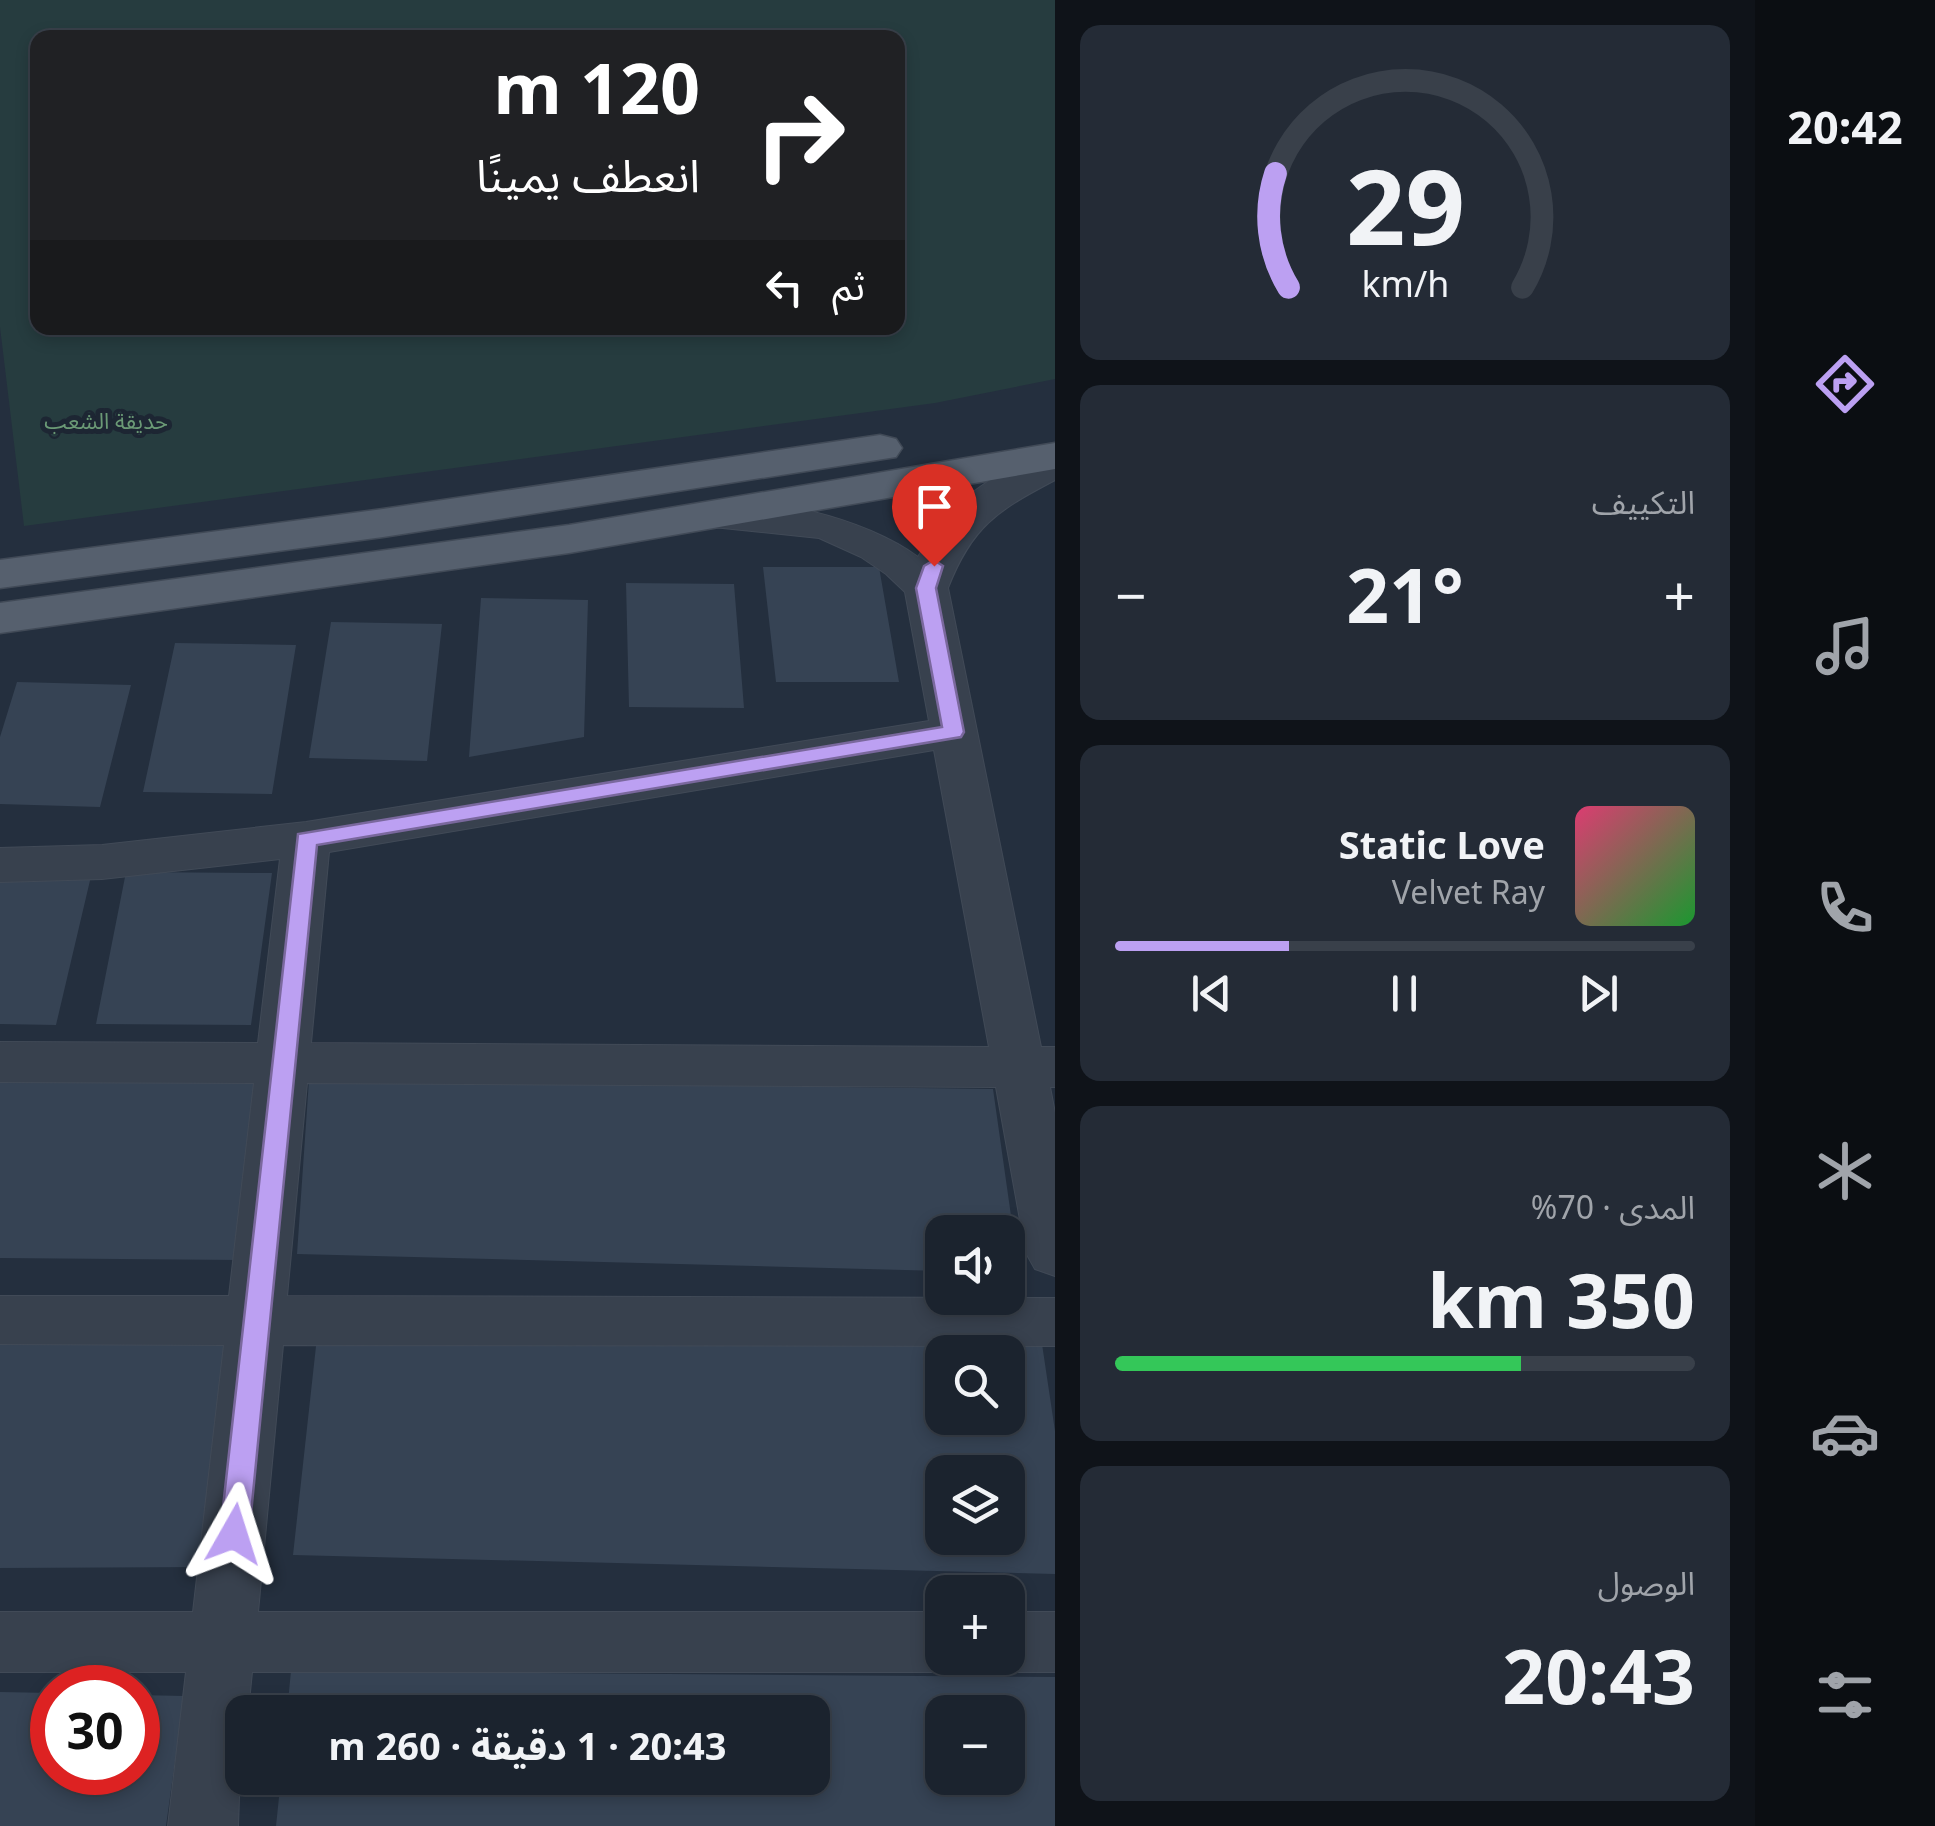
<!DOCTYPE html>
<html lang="ar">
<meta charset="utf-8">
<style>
:root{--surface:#1b232e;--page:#242b36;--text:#f1f3f6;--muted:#a0a4aa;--line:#39404a;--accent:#bca0f2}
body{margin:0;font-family:"Noto Sans","Noto Sans Arabic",sans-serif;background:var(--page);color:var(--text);direction:rtl;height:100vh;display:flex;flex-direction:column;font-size:38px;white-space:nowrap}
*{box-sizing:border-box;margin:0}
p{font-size:32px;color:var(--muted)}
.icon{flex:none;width:55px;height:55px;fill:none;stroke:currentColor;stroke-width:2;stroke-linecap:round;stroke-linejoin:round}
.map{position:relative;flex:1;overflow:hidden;direction:ltr}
.side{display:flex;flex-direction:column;gap:25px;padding:25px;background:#0f1319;width:700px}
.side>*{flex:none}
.banner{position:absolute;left:30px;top:30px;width:875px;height:305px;border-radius:20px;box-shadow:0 5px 15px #0003,0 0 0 2px var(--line);direction:rtl;background:#202124;color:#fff;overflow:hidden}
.tools{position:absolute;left:925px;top:1215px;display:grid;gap:20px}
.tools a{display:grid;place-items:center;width:100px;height:100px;border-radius:20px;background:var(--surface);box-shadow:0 5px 15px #0003,0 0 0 2px var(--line);font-size:50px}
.speed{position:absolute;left:30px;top:1665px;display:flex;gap:20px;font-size:50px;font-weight:700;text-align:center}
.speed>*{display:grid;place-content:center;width:130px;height:130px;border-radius:50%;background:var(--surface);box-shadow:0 5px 15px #0003,0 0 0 2px var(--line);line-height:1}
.speed .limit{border:15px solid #d22;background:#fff;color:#111}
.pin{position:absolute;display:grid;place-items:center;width:85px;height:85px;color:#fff;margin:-102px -42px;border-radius:50% 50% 50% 0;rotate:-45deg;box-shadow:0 0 10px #0007}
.pin .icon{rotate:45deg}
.me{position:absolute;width:110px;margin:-55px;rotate:6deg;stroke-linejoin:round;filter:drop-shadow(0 0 8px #0008)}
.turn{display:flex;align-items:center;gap:35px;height:210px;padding:0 40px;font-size:45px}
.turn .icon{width:130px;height:130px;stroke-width:2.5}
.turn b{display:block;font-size:70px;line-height:85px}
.then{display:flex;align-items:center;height:95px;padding:0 40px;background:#0003;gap:20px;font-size:38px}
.big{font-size:75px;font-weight:700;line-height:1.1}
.side .widget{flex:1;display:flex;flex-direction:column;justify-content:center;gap:15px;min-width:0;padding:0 35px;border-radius:20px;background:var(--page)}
.side .dial{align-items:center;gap:0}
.dial svg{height:260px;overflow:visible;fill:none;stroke:var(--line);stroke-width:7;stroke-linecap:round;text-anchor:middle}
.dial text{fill:var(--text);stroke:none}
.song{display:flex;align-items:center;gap:30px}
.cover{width:120px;height:120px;border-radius:15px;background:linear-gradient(135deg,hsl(340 70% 55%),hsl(130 70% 35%))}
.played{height:10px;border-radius:5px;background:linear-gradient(90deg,var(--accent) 30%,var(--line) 30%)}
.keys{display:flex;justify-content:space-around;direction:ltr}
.heat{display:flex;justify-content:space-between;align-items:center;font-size:55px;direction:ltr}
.charge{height:15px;border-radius:8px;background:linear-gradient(90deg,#34c759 70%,var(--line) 0)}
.trip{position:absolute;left:225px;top:1695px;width:605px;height:100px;border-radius:20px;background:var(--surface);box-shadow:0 5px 15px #0003,0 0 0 2px var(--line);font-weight:700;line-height:100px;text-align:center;direction:rtl}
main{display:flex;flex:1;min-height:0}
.menu{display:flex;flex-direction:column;width:180px;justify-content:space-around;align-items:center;background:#0b0e12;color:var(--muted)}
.menu .icon{width:70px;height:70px}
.menu .current{color:var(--accent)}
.menu b{font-size:45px;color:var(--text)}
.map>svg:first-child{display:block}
.green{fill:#263c3f;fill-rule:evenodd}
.building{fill:#364354;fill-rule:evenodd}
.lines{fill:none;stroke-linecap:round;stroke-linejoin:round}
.street-casing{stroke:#414a57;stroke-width:2}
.primary-casing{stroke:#414a57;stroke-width:3}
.street{fill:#38414e;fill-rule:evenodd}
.primary{fill:#56606e;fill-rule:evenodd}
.route{fill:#bca0f2;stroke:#7a689d;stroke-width:2.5}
.labels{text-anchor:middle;stroke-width:10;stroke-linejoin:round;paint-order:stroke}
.far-park-label{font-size:22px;fill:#6b9a76;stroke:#1d2633}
</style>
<main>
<nav class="menu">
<b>20:42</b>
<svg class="icon current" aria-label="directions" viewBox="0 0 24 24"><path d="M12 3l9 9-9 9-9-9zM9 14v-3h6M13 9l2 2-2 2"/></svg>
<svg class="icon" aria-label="music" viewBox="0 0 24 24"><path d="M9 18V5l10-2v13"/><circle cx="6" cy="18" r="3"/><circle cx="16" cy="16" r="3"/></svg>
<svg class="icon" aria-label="phone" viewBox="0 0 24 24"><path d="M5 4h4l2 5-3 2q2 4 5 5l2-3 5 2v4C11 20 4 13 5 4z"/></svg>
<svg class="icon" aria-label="climate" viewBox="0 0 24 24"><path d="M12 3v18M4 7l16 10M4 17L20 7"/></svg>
<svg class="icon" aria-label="car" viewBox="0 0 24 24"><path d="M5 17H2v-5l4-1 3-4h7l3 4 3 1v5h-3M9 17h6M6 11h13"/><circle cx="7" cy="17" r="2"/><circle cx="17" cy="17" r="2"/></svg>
<svg class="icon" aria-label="filters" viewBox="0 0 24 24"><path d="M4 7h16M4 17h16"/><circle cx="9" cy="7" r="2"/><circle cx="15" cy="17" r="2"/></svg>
</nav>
<section class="side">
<div class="widget dial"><svg viewBox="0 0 100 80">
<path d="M14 69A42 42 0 1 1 86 69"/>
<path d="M14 69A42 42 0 0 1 10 34" stroke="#bca0f2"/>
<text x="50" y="56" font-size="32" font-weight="700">29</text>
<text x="50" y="72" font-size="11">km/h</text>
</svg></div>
<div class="widget"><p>التكييف</p>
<div class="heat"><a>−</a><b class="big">21°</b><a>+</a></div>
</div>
<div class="widget">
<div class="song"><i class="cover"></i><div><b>Static Love</b><p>Velvet Ray</p></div></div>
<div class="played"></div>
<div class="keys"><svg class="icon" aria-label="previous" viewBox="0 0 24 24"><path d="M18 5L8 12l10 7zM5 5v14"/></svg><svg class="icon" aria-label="pause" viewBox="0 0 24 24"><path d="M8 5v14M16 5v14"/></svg><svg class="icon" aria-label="next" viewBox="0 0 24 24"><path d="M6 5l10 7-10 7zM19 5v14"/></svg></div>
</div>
<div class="widget"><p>المدى · 70%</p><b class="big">350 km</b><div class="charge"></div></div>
<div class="widget"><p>الوصول</p><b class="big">20:43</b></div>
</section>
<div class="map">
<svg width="1055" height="1826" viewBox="0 0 1055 1826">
<rect width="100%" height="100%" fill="#242f3e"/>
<path class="green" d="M0 0H1055V379L935 403 24 526 0 327ZM38 38H898V328H38Z"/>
<path class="building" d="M763 567H879L899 682H776Z
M626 583 734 584 744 708 629 707Z
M481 598 588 600 584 737 469 757Z
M331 622 442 624 427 761 309 758Z
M175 643 296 645 272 794 143 792Z
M17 682 131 685 100 807 0 804V737Z
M0 870 92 872 56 1025 0 1024Z
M126 872 272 873 251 1025 96 1024Z
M0 1073 262 1074 239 1260 0 1258Z
M309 1080 993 1089 1019 1272H1008V1232H942V1271L297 1254Z
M318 1328 1042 1344 1055 1431V1574L293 1555ZM942 1352H1008V1418H942ZM942 1472H1008V1538H942Z
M235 1329 209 1567 0 1568V1330Z
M291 1671 1055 1677V1826H276L281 1778H812V1712H287ZM942 1712H1008V1778H942Z
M0 1692 52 1693V1772H138V1695L184 1696 166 1826H0Z"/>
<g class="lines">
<g class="street-casing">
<path id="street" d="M1055 452V480C998 510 972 526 948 588L1041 1047H1055V1087H1050L1055 1113V1276L1035 1269 1026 1253 996 1087 307 1083 287 1296 1055 1298V1346L283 1345 258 1612H942V1658H968L965 1664 942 1672H252L248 1712H242L238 1826H168L186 1672H0V1612H193L224 1345 0 1344V1296H229L254 1083 0 1082V1042L258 1043 280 859 102 879 0 882V848L102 845 306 822 929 721 905 592 886 574 861 557 819 538 713 527 698 524 692 515 698 506C761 491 867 519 918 557 946 506 997 466 1055 452ZM934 750 989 1047 311 1043 329 852Z
M1008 1612H1055V1672H1008L985 1664 982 1658H1008Z"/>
</g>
<g class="primary-casing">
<path id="primary" d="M880 435 896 439 902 448 896 457 383 537 0 588V560L383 509Z
M1055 443V469L569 553 0 633V603L569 525Z"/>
</g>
<use href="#street" class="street"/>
<use href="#primary" class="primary"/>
</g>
<path class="route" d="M934 560 943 566 936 588 964 732 961 737 317 845 249 1534 244 1544 234 1547 224 1544 220 1534 298 834 942 727 916 588 924 566Z"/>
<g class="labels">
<g class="far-park-label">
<text x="106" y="429">حديقة الشعب</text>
</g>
</g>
</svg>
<div class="tools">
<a><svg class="icon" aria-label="sound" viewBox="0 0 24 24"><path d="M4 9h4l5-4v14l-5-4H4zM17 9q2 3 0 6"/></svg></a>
<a><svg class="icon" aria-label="search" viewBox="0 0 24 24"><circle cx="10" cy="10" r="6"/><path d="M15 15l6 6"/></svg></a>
<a><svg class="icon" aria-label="layers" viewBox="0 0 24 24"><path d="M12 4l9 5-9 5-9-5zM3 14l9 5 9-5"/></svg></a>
<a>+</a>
<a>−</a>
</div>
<div class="speed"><div class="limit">30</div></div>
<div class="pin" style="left:934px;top:566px;background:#d93025"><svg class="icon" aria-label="arrive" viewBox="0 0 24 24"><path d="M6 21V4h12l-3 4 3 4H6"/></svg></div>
<svg class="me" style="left:234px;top:1534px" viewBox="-20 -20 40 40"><path d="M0-17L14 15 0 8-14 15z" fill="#bca0f2" stroke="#fff" stroke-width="4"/></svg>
<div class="trip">20:43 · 1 دقيقة · 260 m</div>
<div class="banner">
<div class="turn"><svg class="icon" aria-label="right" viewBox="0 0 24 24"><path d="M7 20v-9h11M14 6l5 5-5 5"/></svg><div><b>120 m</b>انعطف يمينًا</div></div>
<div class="then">ثم<svg class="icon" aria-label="left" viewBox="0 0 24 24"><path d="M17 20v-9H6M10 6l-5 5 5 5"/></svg></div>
</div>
</div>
</main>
